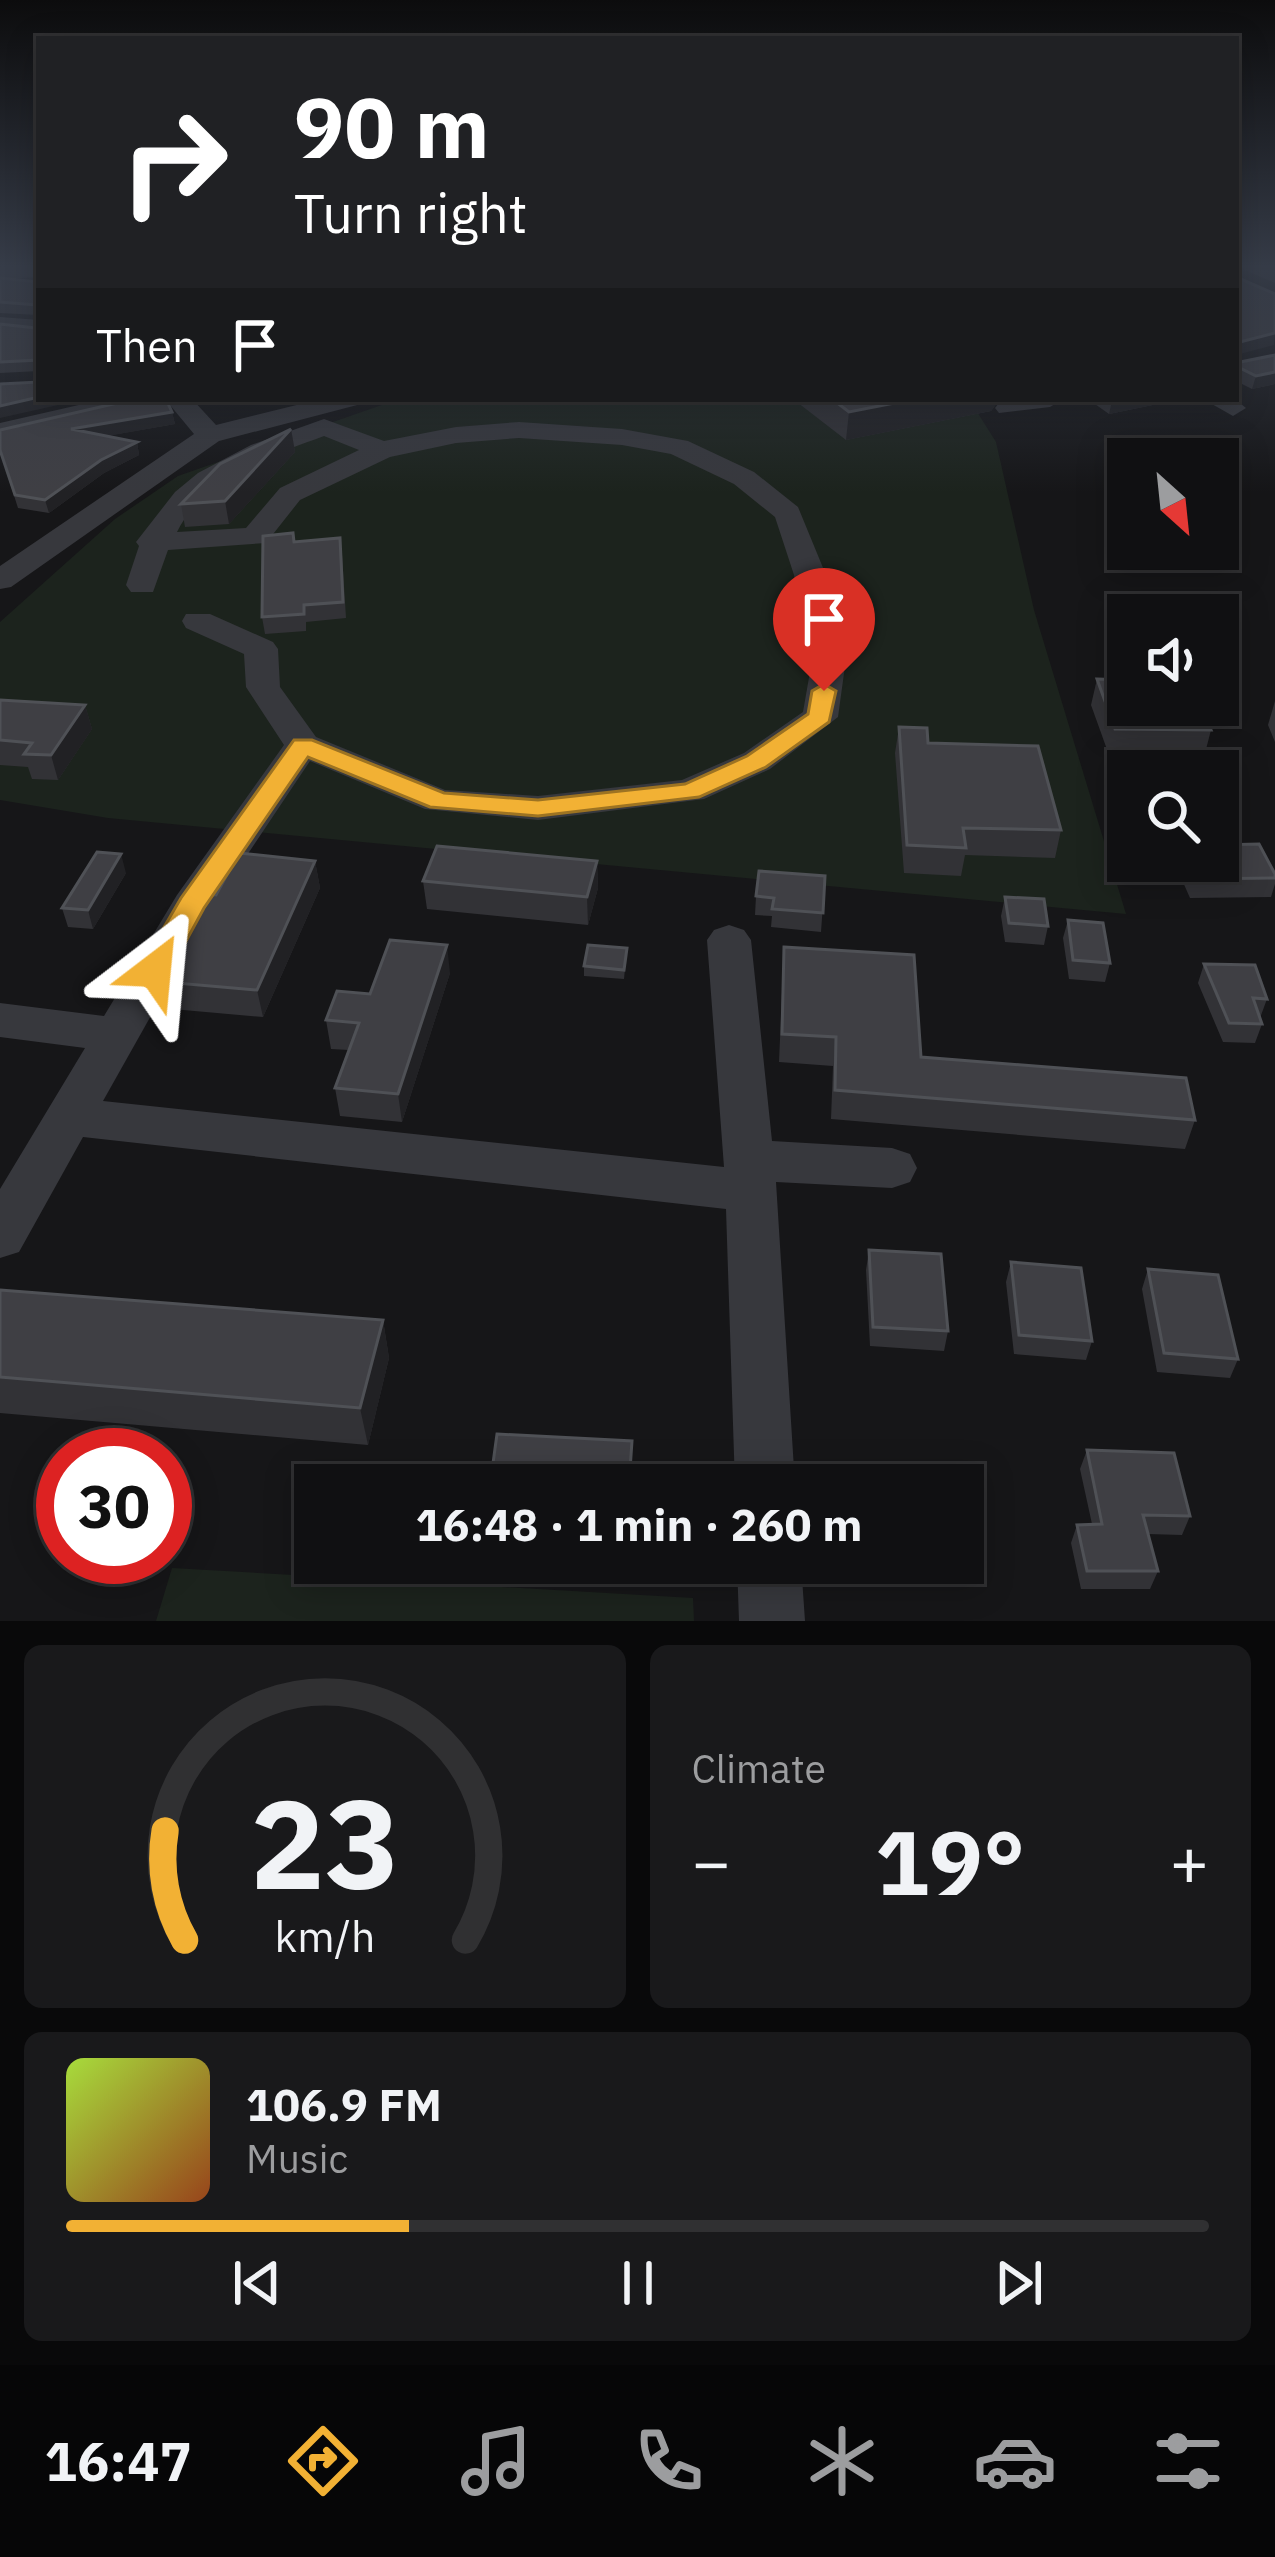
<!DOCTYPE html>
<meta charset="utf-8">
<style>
:root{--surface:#101012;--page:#19191b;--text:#f1f3f6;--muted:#9c9d9f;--line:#303032;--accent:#f2b134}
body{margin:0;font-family:"IBM Plex Sans",sans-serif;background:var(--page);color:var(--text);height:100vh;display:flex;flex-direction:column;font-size:45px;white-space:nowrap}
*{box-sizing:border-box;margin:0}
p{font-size:39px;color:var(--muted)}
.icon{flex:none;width:66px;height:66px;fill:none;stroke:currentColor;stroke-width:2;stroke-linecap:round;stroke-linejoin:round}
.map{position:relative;height:1621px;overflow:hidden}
.details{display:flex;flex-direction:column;gap:24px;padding:24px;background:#09090a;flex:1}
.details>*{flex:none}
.banner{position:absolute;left:36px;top:36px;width:1203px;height:366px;border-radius:0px;box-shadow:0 6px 30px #0003,0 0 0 3px var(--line);background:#202124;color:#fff;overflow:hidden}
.needle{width:78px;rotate:153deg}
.controls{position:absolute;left:1107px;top:438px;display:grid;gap:24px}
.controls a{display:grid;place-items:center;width:132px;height:132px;border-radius:0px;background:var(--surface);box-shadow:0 6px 30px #0003,0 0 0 3px var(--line);font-size:60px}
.speed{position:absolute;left:36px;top:1428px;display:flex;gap:24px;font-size:60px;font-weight:700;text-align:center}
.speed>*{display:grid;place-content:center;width:156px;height:156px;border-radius:50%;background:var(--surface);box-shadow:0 6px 30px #0003,0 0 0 3px var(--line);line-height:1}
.speed .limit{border:18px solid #d22;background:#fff;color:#111}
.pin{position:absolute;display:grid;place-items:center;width:102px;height:102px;color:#fff;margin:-123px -51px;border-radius:50% 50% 50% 0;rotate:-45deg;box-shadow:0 0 12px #0007}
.pin .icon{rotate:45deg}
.me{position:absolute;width:132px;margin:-66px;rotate:29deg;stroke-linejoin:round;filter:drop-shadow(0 0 9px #0008)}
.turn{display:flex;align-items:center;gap:42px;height:252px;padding:0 60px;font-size:54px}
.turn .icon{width:156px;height:156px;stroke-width:2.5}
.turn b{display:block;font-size:84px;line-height:102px}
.then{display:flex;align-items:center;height:114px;padding:0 60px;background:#0003;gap:24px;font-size:45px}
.big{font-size:90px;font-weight:700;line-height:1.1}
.details .widget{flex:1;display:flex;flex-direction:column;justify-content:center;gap:18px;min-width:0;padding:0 42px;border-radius:18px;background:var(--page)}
.details .dial{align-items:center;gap:0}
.dial svg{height:312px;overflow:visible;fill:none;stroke:var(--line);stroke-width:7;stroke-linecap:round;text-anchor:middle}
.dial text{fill:var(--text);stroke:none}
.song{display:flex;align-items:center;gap:36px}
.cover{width:144px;height:144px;border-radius:18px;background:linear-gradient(135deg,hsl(80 70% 55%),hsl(20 70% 35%))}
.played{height:12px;border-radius:6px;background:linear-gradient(90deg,var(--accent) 30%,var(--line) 30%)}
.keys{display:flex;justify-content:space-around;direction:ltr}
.heat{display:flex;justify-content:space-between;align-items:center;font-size:66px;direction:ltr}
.details .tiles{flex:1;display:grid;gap:24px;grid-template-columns:1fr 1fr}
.widget:last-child{grid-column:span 2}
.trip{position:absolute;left:294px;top:1464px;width:690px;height:120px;border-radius:0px;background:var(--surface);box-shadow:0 6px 30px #0003,0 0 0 3px var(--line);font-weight:700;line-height:120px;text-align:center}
.dock{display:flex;height:192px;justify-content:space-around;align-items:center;background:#060607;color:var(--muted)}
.dock .icon{width:84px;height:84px}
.dock .active{color:var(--accent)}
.dock b{font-size:54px;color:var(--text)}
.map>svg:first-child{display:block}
.green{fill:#1c231d}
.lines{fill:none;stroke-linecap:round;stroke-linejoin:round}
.minor{fill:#37383d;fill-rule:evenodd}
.wall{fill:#323236}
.shaded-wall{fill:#212124}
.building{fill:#3f3f44;stroke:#4f5156;stroke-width:3}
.route{fill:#f2b134;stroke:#9d7322;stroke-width:3}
</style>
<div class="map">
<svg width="1275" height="1621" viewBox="0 0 1275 1621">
<rect width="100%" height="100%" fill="#161618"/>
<path class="green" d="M399 399H969L996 442 1034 610 1126 914 108 818 0 800V622L115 519 178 476Z
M172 1568 693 1598 694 1621H156Z"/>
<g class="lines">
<path class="minor" d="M39 266V277L0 279V267Z
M0 317 39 320V334L0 331Z
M105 399H152L148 404 0 439V423Z
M165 399H192L216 425 321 399H365L361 404 219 441 11 587 0 589V566L194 434Z
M1014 399H1063L1050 407 999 413 995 408 999 403Z
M1203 399H1235L1246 408 1233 416Z
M324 419 384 441 456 427 519 422 622 429 688 441 754 472 798 507 826 575 845 666 838 717 770 769 704 799 538 820 425 809 310 761 211 909 103 1101 724 1167 707 940 714 930 729 925 744 930 751 940 772 1141 892 1148 910 1154 917 1168 910 1182 892 1188 776 1182 795 1485H735L726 1209 83 1137 19 1252 0 1258V1189L85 1048 0 1037V1003L104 1016 177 895 284 745 246 687 244 654 186 628 182 621 186 614H210L273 642 278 649 280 687 316 737 445 790 538 796 682 780 744 753 803 712 811 666 794 575 775 517 734 484 671 454 622 445 519 438 456 443 390 457 300 500 266 543 168 550 153 592H131L126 585 139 546 136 542 175 492 198 473 251 445ZM324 436 359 450 280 488 246 528 177 532C204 477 270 456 324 436Z
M737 1563H801L805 1621H739Z"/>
</g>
<path class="wall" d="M1236 266H1275V283L1238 267 1236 268Z
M0 278 39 282V315L0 313Z
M39 317V371L0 373V324L36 328Z
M1275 355V384L1252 389 1236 381V358L1240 362Z
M793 399H1000L991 411 846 440Z
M1088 399H1182L1109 414Z
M172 412 175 424 106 436 137 442 139 455 104 473 49 513 18 508 0 452Z
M291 429 295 452 229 524 185 527 181 504Z
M295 542 342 554 346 618 306 622V631L265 634 262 617Z
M1097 679 1211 730 1204 757 1109 755 1091 705Z
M0 700 85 705 92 729 58 780 32 779 28 767 0 765Z
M1275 701V742L1268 725Z
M899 727 928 743 1061 830 1055 858 965 855 961 876 904 873 895 753Z
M315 861 320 888 263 1017 161 1008 153 981Z
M597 861 598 888 588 925 427 909 423 881Z
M1176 861H1218L1275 874V884L1271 897 1190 898 1175 864Z
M126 873 93 929 68 927 62 908Z
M825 876 821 932 771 927 772 916 755 915 756 896Z
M1005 897 1048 926 1044 945 1005 942 1001 916Z
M1068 920 1110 963 1105 982 1069 979 1063 938Z
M784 947 921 1057 1195 1120 1185 1149 831 1119 833 1066 779 1062Z
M627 948 624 979 584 976V966Z
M1204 964 1267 999 1260 1018 1262 1024 1255 1043 1223 1042 1198 983Z
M450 973 402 1122 340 1116 335 1088 349 1050 331 1049 326 1020 370 994Z
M869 1250 948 1331 944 1351 870 1346 866 1270Z
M1011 1262 1092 1341 1086 1360 1014 1354 1006 1282Z
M1148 1269 1238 1359 1230 1378 1157 1372 1142 1289Z
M0 1290 383 1320 389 1358 368 1445 0 1413Z
M1087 1450 1190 1516 1182 1535 1148 1534 1158 1571 1150 1589H1081L1071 1543 1077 1525 1092 1524 1080 1469Z"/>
<path class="shaded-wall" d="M1275 333 1274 345 1236 355V343Z
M1275 372V384L1252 389 1256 376Z
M39 397V399H85L0 418V406Z
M915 399H1000L991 411 846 440 849 412Z
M1121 399H1182L1109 414 1112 401Z
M172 412 175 424 74 442 71 429Z
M291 429 295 452 229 524 225 501Z
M137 442 139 455 104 473 49 513 45 500 101 460Z
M85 705 92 729 58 780 51 755Z
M121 854 126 873 93 929 88 910Z
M315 861 320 888 263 1017 257 990Z
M597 861 598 888 588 925 587 897Z
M447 945 450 973 402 1122 398 1094Z
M383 1320 389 1358 368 1445 360 1408Z"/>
<path class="building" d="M1236 277 1275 294V333L1236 343Z
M0 278 39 282V307L37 305 0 302Z
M39 317V360L0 362V324L36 328Z
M1275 355V372L1256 376 1236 366V358L1240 362Z
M39 382V397L0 406V384Z
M135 399H166L172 412 71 429 137 442 101 460 45 500 15 495 0 450V430Z
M832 399H915L849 412Z
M291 429 225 501 181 504 220 464Z
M293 533 294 542 340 538 343 602 304 605V614L262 617 263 536Z
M1097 679 1128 680V705H1200L1211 730 1115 729Z
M0 700 85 705 51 755 24 754 32 743 0 740Z
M899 727 927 728 928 743 1038 746 1061 830 963 828 966 848 907 845Z
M1259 844 1275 874V878L1196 879 1187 861H1218V845Z
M437 846 597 861 587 897 423 881Z
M97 852 121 854 88 910 62 908Z
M239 853 315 861 257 990 153 981 204 894 216 895Z
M759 871 825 876 823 913 772 909 774 898 756 896Z
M1005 897 1044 899 1048 926 1009 923Z
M1068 920 1103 923 1110 963 1073 960Z
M390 940 447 945 398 1094 335 1088 359 1023 326 1020 337 991 370 994Z
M588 945 627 948 624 970 584 966Z
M784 947 914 955 921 1057 1186 1078 1195 1120 835 1090 836 1037 782 1034Z
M1204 964 1255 965 1267 999 1253 998 1262 1024 1229 1023Z
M869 1250 941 1254 948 1331 873 1327Z
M1011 1262 1081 1268 1092 1341 1019 1335Z
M1148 1269 1218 1275 1238 1359 1164 1353Z
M0 1290 383 1320 360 1408 0 1377Z
M497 1434 632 1441 629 1485H490Z
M1087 1450 1174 1453 1190 1516 1143 1515 1158 1571H1087L1077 1525 1102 1524Z"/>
<linearGradient id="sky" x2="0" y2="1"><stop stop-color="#0c0c0d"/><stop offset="0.54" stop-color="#363c48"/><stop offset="1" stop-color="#363c48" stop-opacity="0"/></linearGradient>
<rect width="1275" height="493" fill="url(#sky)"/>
<path class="route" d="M824 684 836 691 829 722 766 767 699 797 538 816 430 807 308 757 204 908 166 978H144L139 970 181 898 294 740H312L444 793 538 800 685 784 747 756 808 714 812 691Z"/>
</svg>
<div class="controls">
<a><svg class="needle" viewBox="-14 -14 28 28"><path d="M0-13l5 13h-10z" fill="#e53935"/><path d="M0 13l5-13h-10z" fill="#9c9d9f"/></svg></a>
<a><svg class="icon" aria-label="sound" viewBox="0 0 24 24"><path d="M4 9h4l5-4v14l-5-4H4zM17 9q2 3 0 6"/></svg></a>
<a><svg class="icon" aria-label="search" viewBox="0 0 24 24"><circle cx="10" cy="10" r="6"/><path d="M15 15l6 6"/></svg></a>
</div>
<div class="speed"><div class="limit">30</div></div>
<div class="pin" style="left:824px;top:691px;background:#d93025"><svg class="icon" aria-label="arrive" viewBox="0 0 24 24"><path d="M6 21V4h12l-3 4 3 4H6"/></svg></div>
<svg class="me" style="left:155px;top:970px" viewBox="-20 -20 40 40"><path d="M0-17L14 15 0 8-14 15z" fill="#f2b134" stroke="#fff" stroke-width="4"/></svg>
<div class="trip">16:48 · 1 min · 260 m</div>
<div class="banner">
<div class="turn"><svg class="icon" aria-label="right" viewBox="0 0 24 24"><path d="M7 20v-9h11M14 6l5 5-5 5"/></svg><div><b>90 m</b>Turn right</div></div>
<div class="then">Then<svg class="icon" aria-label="arrive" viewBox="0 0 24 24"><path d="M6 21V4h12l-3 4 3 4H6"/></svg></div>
</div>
</div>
<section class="details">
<div class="tiles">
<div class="widget dial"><svg viewBox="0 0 100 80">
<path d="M14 69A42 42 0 1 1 86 69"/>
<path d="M14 69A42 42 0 0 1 9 41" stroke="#f2b134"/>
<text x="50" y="56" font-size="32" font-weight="700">23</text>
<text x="50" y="72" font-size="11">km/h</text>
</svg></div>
<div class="widget"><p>Climate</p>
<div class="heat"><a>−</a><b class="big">19°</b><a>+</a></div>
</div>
<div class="widget">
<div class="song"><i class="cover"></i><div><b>106.9 FM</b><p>Music</p></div></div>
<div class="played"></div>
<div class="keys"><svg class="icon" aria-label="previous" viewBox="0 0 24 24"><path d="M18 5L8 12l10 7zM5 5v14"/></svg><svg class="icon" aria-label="pause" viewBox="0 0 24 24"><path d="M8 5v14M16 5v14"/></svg><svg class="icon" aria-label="next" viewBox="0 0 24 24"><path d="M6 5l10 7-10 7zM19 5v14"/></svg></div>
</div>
</div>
</section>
<nav class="dock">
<b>16:47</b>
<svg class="icon active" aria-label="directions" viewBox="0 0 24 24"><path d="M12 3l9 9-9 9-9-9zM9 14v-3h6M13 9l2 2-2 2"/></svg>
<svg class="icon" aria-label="music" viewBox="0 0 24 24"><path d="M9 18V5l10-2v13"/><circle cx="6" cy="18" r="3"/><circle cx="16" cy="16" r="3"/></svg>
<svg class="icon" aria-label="phone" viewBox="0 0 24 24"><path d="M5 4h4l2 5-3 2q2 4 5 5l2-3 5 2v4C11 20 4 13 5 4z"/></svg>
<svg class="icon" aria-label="climate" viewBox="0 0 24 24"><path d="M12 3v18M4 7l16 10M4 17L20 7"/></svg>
<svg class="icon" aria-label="car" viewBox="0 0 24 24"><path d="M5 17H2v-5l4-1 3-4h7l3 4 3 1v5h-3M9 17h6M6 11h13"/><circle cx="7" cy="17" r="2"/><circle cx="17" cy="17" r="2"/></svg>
<svg class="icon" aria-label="filters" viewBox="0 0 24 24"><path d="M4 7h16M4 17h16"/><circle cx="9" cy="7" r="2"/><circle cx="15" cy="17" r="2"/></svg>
</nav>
